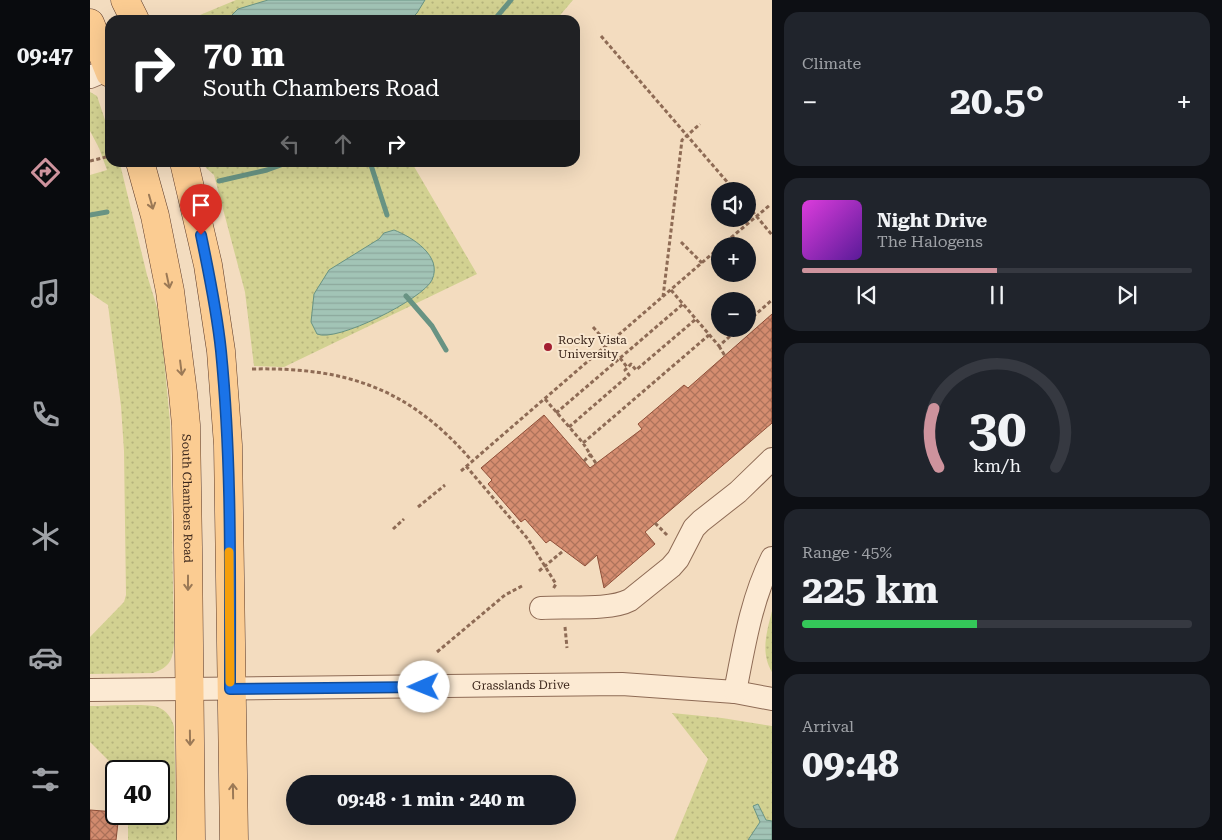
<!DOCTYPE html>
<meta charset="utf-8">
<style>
:root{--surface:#171b24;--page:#20242c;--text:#f1f3f6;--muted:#9ea1a6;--line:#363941;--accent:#ce939d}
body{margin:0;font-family:"Roboto Serif",serif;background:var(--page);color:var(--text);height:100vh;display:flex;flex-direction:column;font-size:19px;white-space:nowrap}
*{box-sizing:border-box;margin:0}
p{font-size:16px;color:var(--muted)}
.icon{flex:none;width:28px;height:28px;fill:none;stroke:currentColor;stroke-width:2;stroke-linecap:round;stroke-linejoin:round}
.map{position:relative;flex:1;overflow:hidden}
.panel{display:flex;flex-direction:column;gap:12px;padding:12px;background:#0d0f14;width:450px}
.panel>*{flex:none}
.top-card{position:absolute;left:15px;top:15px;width:475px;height:152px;border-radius:15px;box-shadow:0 5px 20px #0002;background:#202124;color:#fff;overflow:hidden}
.buttons{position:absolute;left:621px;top:182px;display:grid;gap:10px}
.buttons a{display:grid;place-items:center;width:45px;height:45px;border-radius:50%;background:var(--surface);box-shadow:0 5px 20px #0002;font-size:25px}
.speed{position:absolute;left:15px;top:760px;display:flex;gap:10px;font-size:25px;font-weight:700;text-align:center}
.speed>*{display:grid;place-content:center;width:65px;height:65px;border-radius:50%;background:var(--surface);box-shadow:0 5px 20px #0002;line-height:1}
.speed .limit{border:2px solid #111;border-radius:8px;background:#fff;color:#111}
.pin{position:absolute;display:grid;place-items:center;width:42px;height:42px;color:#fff;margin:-51px -21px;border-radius:50% 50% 50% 0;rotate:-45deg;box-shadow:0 0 5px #0007}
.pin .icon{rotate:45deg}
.me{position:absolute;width:55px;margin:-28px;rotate:269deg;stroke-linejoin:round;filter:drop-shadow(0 0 4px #0008)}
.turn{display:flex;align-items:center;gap:18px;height:105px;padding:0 15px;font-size:22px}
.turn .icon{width:65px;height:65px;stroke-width:2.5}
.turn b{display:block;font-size:35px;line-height:42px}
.lanes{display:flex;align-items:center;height:48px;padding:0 15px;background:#0003;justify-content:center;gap:25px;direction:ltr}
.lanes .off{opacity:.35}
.big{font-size:38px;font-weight:700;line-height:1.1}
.panel .tile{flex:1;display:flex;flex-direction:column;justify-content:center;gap:8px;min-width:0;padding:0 18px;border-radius:15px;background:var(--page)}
.panel .dial{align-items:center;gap:0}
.dial svg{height:130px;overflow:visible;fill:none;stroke:var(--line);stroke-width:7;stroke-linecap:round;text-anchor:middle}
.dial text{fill:var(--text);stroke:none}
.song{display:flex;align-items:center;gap:15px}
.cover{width:60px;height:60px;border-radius:8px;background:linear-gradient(135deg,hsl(300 70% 55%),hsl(270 70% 35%))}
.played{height:5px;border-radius:2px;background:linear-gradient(90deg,var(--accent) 50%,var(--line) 50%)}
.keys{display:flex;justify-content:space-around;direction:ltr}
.heat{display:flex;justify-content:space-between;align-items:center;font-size:28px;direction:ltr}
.charge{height:8px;border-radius:4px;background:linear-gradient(90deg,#34c759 45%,var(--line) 0)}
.trip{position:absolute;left:196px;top:775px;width:290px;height:50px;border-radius:25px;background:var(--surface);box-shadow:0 5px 20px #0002;font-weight:700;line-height:50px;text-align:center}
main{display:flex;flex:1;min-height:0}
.tab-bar{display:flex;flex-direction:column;width:90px;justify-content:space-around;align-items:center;background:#090b0e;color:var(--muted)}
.tab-bar .icon{width:35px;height:35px}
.tab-bar .current{color:var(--accent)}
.tab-bar b{font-size:22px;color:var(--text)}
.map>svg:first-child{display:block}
.grass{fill:url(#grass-dots)}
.water{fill:url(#water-rules);stroke:#689383}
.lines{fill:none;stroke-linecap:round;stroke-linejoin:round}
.stream{stroke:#689383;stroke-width:5}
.building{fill:url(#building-cross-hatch);stroke:#8f4f38}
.minor-casing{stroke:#8e6b55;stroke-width:24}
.major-casing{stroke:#5b3a2a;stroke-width:29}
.path{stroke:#8e6b55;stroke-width:3;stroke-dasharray:4 2.5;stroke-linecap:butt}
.minor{stroke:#fcead3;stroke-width:22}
.major{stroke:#fbcc92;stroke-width:28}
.oneway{stroke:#9b7956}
.route-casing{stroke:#114b97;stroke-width:12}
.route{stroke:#1a73e8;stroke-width:9}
.slow{stroke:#f59e0b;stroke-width:9}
.poi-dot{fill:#a31e31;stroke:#f9e7cf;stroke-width:2}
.labels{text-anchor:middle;stroke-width:4;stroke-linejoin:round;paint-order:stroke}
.poi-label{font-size:12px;fill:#3b261b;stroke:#f9e7cf;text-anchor:start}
.street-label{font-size:12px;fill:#3b261b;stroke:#f9e7cf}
</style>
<main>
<nav class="tab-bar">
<b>09:47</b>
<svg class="icon current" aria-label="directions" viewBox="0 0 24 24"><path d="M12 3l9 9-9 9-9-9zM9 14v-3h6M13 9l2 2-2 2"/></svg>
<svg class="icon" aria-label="music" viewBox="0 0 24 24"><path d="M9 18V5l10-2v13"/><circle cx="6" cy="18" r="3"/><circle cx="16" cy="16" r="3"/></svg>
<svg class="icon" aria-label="phone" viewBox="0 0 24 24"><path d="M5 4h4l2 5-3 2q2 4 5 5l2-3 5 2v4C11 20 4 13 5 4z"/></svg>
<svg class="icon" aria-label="climate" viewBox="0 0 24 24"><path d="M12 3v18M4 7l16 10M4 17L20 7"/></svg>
<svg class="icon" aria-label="car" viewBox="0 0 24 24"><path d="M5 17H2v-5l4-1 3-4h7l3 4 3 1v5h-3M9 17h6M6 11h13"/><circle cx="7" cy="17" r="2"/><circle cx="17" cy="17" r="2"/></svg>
<svg class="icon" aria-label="filters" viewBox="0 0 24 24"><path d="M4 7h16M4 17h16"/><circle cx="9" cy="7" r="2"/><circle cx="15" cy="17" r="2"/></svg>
</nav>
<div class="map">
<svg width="682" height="840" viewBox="0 0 682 840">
<defs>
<pattern id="grass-dots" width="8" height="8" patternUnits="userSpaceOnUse" patternTransform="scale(1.25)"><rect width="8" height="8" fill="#d2d191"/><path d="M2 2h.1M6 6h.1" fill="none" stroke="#b5b37c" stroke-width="1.8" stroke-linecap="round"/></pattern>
<pattern id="water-rules" width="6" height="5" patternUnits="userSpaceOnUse" patternTransform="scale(1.25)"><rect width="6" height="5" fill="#a2c4b6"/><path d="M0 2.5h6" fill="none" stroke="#8ca89c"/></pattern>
<pattern id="building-cross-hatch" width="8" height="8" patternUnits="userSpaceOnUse" patternTransform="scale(1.25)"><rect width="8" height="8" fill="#d58d70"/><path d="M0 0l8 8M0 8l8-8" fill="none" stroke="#ae735b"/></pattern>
</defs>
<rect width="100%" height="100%" fill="#f3dcbf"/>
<path class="grass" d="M146 0H483L466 20H98Z
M0 92 7 96 20 135V162L29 163 31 168 57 275 70 317 80 422 84 642C83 660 80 667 63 673L0 674V637L34 602 36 595 34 451 31 406 18 305 0 293V175L17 170 9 148 0 131Z
M114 163H322L387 274 194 367 164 366 155 292 124 175 116 168Z
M682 611V672C670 653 677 631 682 611Z
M0 706C14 706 57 703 68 707 77 711 82 718 84 727L87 840H38V814H69V771H29L0 742Z
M582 713 632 718 682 726V840H584L618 759Z"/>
<path class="water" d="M178 0H335L327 13 320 20H137L148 9Z
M304 230C322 237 353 256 342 280 333 299 246 343 227 334L221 322 224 294 239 270 289 239 294 233Z
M668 804 676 820 682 821V840H658L670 822 663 806Z"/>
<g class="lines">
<path class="stream" d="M404 20 421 0
M280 162 297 215
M129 181 177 170 199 162
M0 215 17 212
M316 296 342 326 356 350"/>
</g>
<path class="building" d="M682 314V423L555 532 565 544 514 588 507 555 495 566 460 540 456 543 435 519 431 522 398 484 402 480 391 468 454 415 500 468 552 429 548 424 594 385 598 388Z
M0 810 26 812V814H29L26 840H0Z"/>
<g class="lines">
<g class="minor-casing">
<g id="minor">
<path d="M0 77 19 69"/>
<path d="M451 608C475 606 519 611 540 600L581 567 588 559 604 528 611 521 648 492 682 459"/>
<path id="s1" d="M0 690 532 684 645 692 682 699"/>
<path d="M645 692C654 646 661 600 682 558"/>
</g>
</g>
<g class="major-casing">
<g id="major">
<path d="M35 0 45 20"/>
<path d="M0 23 20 73"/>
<path id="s2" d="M50 162 65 216 80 291 93 393 96 425 98 547 101 840"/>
<path d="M94 162 118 265 131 351 138 445 144 840"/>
</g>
</g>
<path class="path" d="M511 36 645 191
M0 161 16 157
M658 206 682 235
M591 242 612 263
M631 246 680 205
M581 290 629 346 648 329
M573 297 592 140 610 124
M658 321 682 300
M503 327 518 344
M629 346 635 356
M530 358 537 367
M162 369C256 367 319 388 382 461
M455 399 493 443 507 465
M466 413 593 304
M479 427 539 375 535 370 541 364 546 370 606 319
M493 443 619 335
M494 461 501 454
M376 466 438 539 466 584 463 589
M371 471 630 247
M328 507 355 485
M565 523 578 536
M303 529 314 519
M449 571 473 551
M475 627 477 648
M347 652 415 595 432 586"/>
<use href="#minor" class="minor"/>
<use href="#major" class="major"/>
</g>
<defs><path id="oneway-shaft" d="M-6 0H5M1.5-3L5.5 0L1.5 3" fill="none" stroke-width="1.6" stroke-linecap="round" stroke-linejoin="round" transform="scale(1.25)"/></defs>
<g class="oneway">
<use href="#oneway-shaft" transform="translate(61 202) rotate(74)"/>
<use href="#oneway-shaft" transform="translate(78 281) rotate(78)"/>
<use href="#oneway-shaft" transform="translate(91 368) rotate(83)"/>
<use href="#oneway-shaft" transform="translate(98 583) rotate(90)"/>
<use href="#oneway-shaft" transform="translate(100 738) rotate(89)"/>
<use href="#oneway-shaft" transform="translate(143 791) rotate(-91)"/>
</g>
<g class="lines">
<g class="route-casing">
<path id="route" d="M111 235C119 273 127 312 131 351 142 463 140 576 140 689L334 687"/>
</g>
<use href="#route" class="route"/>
<path class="slow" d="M139 552 140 682"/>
</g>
<circle class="poi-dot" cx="458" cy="347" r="5"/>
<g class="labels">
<g class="poi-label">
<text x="468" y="344">Rocky Vista<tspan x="468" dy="14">University</tspan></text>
</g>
<g class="street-label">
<text dy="4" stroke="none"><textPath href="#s2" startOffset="341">South Chambers Road</textPath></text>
<text dy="4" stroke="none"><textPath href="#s1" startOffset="431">Grasslands Drive</textPath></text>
</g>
</g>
</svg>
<div class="buttons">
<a><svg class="icon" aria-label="sound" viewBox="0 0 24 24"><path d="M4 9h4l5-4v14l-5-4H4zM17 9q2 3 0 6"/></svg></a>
<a>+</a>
<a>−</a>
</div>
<div class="speed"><div class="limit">40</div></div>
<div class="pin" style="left:111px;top:235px;background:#d93025"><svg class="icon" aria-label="arrive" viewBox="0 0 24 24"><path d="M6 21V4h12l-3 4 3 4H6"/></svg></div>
<svg class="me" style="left:334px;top:687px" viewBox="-20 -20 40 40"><circle r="19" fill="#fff"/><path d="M0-13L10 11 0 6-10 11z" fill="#1a73e8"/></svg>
<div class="trip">09:48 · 1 min · 240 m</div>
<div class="top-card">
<div class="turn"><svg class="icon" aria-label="right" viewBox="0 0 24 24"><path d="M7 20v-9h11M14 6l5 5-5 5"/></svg><div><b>70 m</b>South Chambers Road</div></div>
<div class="lanes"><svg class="icon off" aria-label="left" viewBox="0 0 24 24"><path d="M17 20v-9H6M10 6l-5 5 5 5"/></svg><svg class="icon off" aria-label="ahead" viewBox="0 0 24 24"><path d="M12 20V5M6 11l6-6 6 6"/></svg><svg class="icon" aria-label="right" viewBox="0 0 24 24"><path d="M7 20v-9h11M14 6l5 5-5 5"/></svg></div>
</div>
</div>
<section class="panel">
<div class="tile"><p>Climate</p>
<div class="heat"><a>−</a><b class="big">20.5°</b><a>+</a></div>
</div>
<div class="tile">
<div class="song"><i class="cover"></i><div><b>Night Drive</b><p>The Halogens</p></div></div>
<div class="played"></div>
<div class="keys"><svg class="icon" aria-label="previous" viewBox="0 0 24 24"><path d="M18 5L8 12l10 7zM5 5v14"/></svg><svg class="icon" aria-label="pause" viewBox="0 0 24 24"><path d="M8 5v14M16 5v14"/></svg><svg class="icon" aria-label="next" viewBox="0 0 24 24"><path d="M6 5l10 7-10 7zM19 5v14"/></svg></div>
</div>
<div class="tile dial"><svg viewBox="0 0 100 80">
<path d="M14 69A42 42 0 1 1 86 69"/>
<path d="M14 69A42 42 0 0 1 11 33" stroke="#ce939d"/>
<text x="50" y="56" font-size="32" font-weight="700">30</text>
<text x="50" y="72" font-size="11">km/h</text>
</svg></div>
<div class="tile"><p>Range · 45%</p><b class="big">225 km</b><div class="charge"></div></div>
<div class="tile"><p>Arrival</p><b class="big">09:48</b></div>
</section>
</main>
